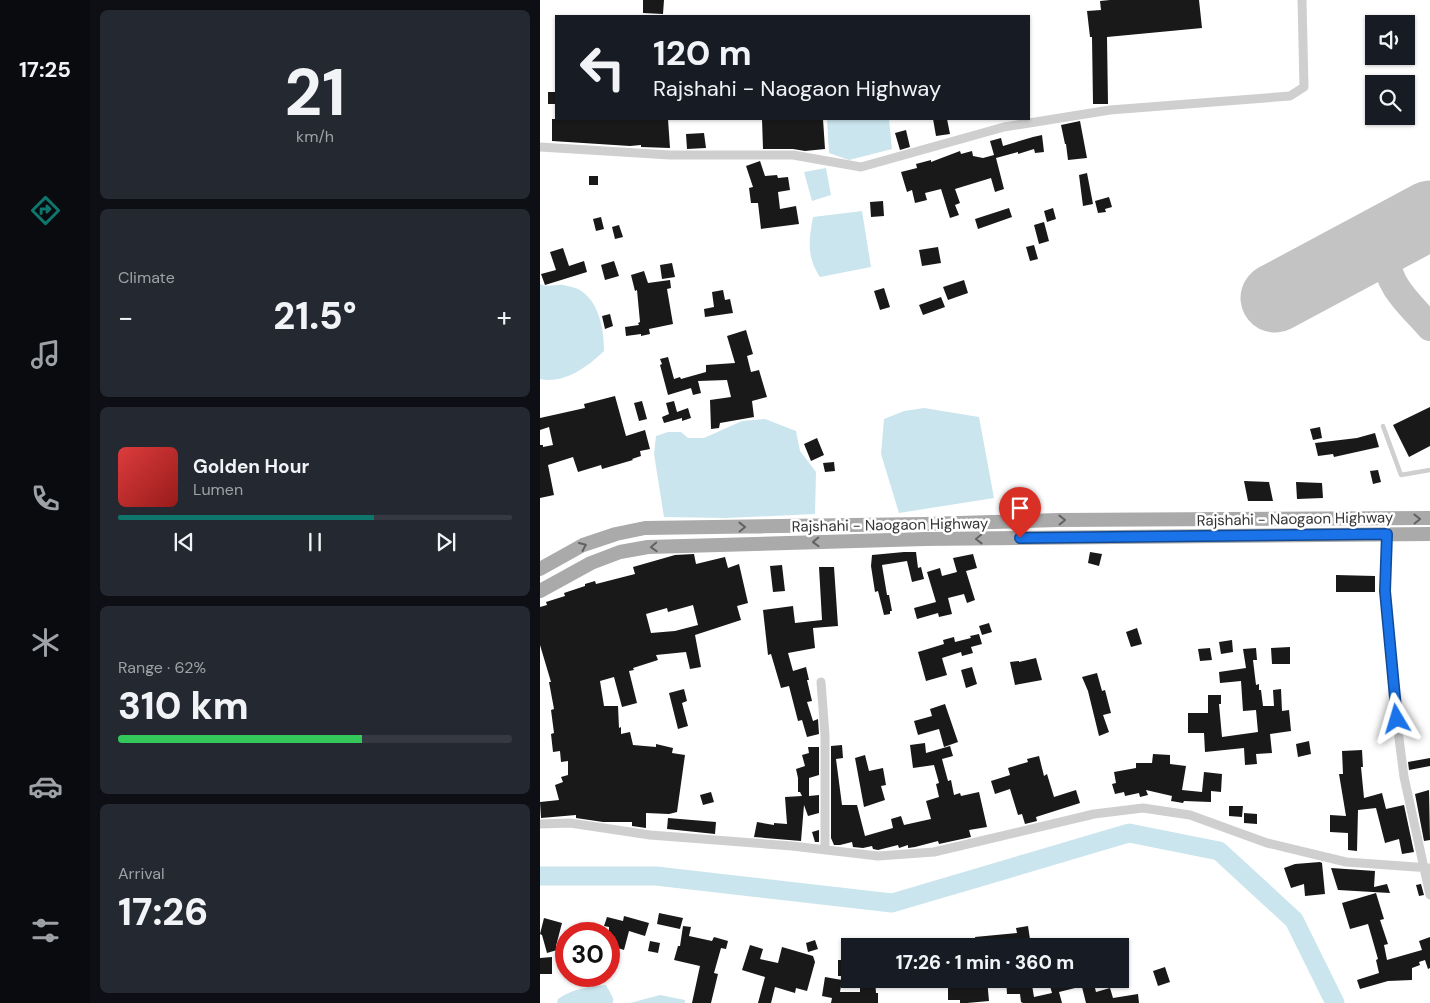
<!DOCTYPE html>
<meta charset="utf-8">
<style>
:root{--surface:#171b24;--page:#242831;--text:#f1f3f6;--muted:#9ea1a6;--line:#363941;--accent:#0f766e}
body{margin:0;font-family:"DM Sans",sans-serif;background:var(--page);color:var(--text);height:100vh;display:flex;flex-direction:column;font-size:19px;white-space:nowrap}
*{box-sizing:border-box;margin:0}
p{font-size:16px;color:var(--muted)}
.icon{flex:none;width:28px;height:28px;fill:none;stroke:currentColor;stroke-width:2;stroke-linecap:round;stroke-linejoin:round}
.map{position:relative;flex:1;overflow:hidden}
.side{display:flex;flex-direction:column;gap:10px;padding:10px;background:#0d0f14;width:450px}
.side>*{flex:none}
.hud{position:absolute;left:15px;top:15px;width:475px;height:105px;border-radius:0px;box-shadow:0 1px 4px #0004;background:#171b24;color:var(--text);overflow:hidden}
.tools{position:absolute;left:825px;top:15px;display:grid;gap:10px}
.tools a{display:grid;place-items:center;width:50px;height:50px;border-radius:0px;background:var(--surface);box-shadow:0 1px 4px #0004;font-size:25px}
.speed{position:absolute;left:15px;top:922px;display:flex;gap:10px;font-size:25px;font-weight:700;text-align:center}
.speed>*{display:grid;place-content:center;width:65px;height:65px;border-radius:50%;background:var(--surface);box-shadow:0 1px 4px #0004;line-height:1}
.speed .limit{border:8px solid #d22;background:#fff;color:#111}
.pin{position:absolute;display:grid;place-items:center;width:42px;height:42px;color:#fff;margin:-51px -21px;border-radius:50% 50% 50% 0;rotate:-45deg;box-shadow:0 0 5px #0007}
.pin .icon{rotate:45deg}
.me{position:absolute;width:55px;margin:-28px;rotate:353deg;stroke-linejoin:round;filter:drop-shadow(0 0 4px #0008)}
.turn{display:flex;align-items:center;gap:18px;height:105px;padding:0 15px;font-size:22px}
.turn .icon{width:65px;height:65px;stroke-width:2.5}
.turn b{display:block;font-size:35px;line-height:42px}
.big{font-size:38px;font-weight:800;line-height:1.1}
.side .widget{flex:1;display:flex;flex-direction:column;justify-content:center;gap:8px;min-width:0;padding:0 18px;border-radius:8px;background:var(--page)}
.side .dial{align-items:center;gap:0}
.dial b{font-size:65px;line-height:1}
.song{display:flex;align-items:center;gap:15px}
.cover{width:60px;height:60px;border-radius:8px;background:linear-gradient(135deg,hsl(0 70% 55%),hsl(0 70% 35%))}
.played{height:5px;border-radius:2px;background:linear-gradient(90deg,var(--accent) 65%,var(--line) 65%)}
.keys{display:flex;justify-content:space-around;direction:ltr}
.heat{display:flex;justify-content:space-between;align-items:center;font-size:28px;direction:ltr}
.charge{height:8px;border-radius:4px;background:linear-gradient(90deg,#34c759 62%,var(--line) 0)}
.trip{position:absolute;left:301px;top:938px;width:288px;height:50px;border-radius:0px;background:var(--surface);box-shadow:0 1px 4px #0004;font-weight:800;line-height:50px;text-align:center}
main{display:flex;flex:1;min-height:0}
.dock{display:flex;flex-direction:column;width:90px;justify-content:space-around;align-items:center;background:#090b0e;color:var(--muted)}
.dock .icon{width:35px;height:35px}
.dock .on{color:var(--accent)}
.dock b{font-size:22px;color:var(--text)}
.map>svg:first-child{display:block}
.water{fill:#cae5ed}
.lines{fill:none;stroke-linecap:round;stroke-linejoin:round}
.river{stroke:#cae5ed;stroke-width:19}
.taxiway{stroke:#c3c3c3;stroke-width:28}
.runway{stroke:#c3c3c3;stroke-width:69}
.building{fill:#191919;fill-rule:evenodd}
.service{stroke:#cfcfcf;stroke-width:4.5}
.minor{stroke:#cfcfcf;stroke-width:9}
.primary{stroke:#aaa;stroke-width:14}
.oneway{stroke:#626262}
.route-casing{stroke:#114b97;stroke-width:12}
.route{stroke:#1a73e8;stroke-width:9}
.labels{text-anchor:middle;stroke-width:5;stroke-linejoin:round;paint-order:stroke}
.street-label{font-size:15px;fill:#323232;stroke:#fff}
</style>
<main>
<nav class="dock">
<b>17:25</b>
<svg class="icon on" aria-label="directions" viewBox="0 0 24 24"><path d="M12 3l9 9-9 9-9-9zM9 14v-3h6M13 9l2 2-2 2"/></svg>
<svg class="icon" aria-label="music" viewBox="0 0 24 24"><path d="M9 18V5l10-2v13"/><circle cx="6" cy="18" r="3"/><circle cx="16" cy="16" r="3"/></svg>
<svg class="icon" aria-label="phone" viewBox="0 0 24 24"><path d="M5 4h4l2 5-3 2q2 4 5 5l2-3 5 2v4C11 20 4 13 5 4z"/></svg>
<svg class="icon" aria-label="climate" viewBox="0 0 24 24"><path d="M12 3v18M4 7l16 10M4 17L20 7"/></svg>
<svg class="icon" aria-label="car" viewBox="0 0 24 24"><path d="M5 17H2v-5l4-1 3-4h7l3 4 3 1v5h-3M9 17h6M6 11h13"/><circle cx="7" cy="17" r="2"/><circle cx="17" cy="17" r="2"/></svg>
<svg class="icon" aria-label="filters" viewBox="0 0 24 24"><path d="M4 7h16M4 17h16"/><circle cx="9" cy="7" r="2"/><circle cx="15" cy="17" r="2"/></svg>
</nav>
<section class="side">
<div class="widget dial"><b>21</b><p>km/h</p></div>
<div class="widget"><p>Climate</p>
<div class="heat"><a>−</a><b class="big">21.5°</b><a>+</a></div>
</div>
<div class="widget">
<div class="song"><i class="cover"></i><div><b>Golden Hour</b><p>Lumen</p></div></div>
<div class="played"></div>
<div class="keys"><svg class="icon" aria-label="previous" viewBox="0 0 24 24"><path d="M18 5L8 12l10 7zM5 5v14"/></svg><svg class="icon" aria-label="pause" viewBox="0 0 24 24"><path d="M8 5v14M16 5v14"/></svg><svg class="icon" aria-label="next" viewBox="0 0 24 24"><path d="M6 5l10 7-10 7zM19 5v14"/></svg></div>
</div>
<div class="widget"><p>Range · 62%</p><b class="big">310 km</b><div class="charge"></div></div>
<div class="widget"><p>Arrival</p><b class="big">17:26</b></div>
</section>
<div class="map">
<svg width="890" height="1003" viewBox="0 0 890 1003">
<rect width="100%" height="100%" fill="#fff"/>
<path class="water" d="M287 119H349L352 149 309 160 289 153Z
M286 168 291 195 272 201 264 172Z
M322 211 331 267 280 277C266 256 269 240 273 217Z
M0 284C8 288 15 284 23 285 27 286 34 287 38 289 59 300 64 329 64 351 47 367 25 384 0 379Z
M384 408 439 417 454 498 359 513 341 454 344 419 364 411Z
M225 419 256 431 260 451 276 472 275 514 186 518 124 517 114 454 116 436 128 432H141L148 438H164L202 421Z
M66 985 73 998V1003H17L18 999C34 988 48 987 66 985Z
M120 995 145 1000V1003H90Z"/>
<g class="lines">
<path class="river" d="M0 876H116L352 903 589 833 679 851 754 920 795 1003"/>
<path class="taxiway" d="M851 236C849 242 847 249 847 255 845 285 873 307 890 327"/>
<path class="runway" d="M735 298 890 215"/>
</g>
<path class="building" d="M103 0H124L123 14 103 13Z
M570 0H659L662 28 567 37 568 104H553L552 37H550L547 11 561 10 560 1Z
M8 92H16V104H8Z
M12 119H128L130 148 101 147V145L90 146 12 141Z
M222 119H283L285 149 265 151 253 149H223Z
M393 119H407L410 134 396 136Z
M540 121 547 158 528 160 526 144H525L521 125Z
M366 130 370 147 360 150 355 133Z
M164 133 166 148 147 149 146 134Z
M502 135 504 152 495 153 494 149 478 154V152L456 158 464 189 455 192 451 178 415 189 420 203 415 205 419 215 410 218 401 189 385 193 387 200 375 203 372 190 367 192 361 172 377 168 376 164 391 160V162L420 151 421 154 432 151 433 156 443 158 454 155 450 141 461 138 463 146 493 137Z
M220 161 225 176 237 175 238 178 248 177 250 190 238 192 240 209 256 206 259 224 221 229 218 203H211L209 188 213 187 206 166Z
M547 173 553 204 543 206 539 175Z
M49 176H58V185H49Z
M569 197 572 207 565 209 566 212 558 213 555 201Z
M343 201 344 216 331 217 330 202Z
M469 208 472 217 438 229 435 219Z
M513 208 516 219 507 222 504 211Z
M61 217 64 229 56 231 53 219Z
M504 222 509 241 499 244 494 225Z
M79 225 83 237 75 239 72 227Z
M494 245 498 259 490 261 486 247Z
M398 247 401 263 382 266 379 250Z
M23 248 29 266 44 261 47 272 5 285 1 274 16 270 10 252Z
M74 261 79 276 65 280 61 265Z
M132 263 135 277 122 279 120 265Z
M104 271 108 283 130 280 131 288 127 289 133 324 109 329 110 334 101 336V334L86 336 85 327 99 325 98 323 100 322 97 290 95 291 91 275Z
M424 280 428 293 408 300 403 287Z
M344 288 350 307 340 310 334 291Z
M183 290 185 300 190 299 193 313 165 317 164 309 174 307 172 292Z
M401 297 405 307 383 315 379 305Z
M70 314 73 326 65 329 62 316Z
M206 330 213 354 207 356 211 372 219 370 227 397 212 401 214 417 180 423 179 428 171 429 170 400 191 397 187 380 158 381 161 393 153 395 151 388 128 395 120 365 122 364 120 359 128 357 134 379 140 377 141 379 166 372V365L195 363 187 336Z
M75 396 86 436 105 430 110 449 100 451 101 456 92 459 93 460 62 469 61 465 38 472 33 457 8 465 14 495 0 498V445H3V447L13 445 9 427 0 430V418L45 408 44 404Z
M102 401 107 419 99 421 94 403Z
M134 401 137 412 148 408 151 418 142 421V418L124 423 122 417 129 414 126 403Z
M890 407V446L869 457 853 425Z
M780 427 782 438 773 440 770 429Z
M835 433 839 447 794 457 793 454 778 456 775 443 817 438Z
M277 438 284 455 271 461 264 444Z
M294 462 295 471 285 472 283 463Z
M838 470 841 482 833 484 830 471Z
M704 481 729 482 733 501H708Z
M756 482 782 483 783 498 757 499Z
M364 552H376L378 568 381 567 384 579 372 582 367 561 342 565 347 595H349L352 611H350V614L344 615 338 591 335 592 331 566 332 555Z
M550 552 562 554 559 566 548 563Z
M154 554 156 564 185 557 188 568 199 564 208 603 197 606 201 620 155 635 161 667 150 669 146 652 116 655 118 660 93 668 94 670 89 671 97 703 82 707 74 677 60 681 64 706H78L79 728 81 727V734L90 732 93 745 116 747V744L133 748 132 753 145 755 137 812 129 814 106 813V828L92 826V822H63L36 818V815L1 818 0 802 19 800 15 785 23 782 21 777 28 775V761L21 762 20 751 13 752 11 734 14 733 11 710 14 709 9 682H11L0 645V607L7 605 6 602 25 596 24 593 45 586V584L55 581 56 584 95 574 93 567 135 555ZM153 605 158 625 135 631 111 633 106 614 127 608 128 612Z
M433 554 437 568 426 571 435 600 427 603 424 594 408 598 412 614 399 617 398 613 377 619 374 608 396 602 387 572 400 568 402 576 417 572 413 558Z
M242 565 245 591 233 592 230 566Z
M279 567H294L298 626 273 628 275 648 248 653 253 671 266 667 269 680H267L272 701 267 702 273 721 278 719 279 734 267 737 262 720 258 721 249 686 241 688 231 654 228 655 223 610 253 606 255 623 282 620Z
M796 575 835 576V592H796Z
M449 623 452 632 442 635 439 626Z
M597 628 602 644 591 647 586 632Z
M439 634 442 644 431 647 433 653 422 656 421 652 402 658 407 675 386 681 378 652 404 644 403 640 414 637 415 642 431 638 430 636Z
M692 640 693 652 681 654 679 642Z
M750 647V664H732L731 648Z
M670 648 672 660 660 661 658 649Z
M716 648 717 660H713L716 685 719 684V690H721L723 706H734L733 690 741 689 742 711 749 710 751 731 730 734 732 753 716 754 717 764 705 765 704 748 665 752 664 733H648V713H668V695H681V704H679L682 737 718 732 716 710 703 711 701 681 680 683 679 672 706 668 703 649Z
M496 658 502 680 475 685 470 662 479 661V662Z
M432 667 437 684 426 688 421 670Z
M557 673 562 691 565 690 571 713 563 715 569 732 559 736 548 691 542 677Z
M144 689 147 701 142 703 148 726 138 729 129 693Z
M405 704 418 742 404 747 399 729 378 735 374 721 392 716 390 709Z
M769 741 771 754 758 757 756 744Z
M385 743 386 753 410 746 413 756 402 759 408 781 411 780 414 795 420 793 421 796 439 792 447 827 429 830 431 837 399 844 398 841 375 847 368 848V845L359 848 358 845 338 850 333 849 332 846 323 848 313 847 312 842 300 845H294L291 838V746L302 745 303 758 296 759 302 805H317L325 836 353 828 351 819 361 816 364 825 391 819 386 801 399 797 396 784 399 783 394 765 373 768 370 745Z
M268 747H279V775L269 778V796L279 795V813L268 816 264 805 261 841 214 837 217 822 234 825V823L247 824 245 797 262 796 260 792H258V778L256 769 265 766 262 755 269 753Z
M822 750 823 767H821L824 798 842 793 846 809 864 805 874 852 862 854 859 839 845 843 836 808 818 810 817 851 808 850V833L790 832V815L806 816 799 774H803L802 751Z
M613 754 630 755V764L646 766 642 790 662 792 664 772 682 774 681 792 671 791V802L644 801 643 803 631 801 632 796 606 790 608 795 600 797 599 793 585 796 584 792 575 794 572 784 576 783 574 772 596 768V763H612Z
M325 755 329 771 343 768 346 785 341 786 345 800 324 807 315 758Z
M499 756 504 776 507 774 514 797 536 790 540 803 496 817 497 821 485 824 482 814 478 815 470 789 455 794 451 781 470 775 468 768 488 762 487 759Z
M890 758V766L869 770 868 762Z
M889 790 890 840 884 841 875 794Z
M171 792 174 802 163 805 160 795Z
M689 806H703L702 817 689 816Z
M704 813 717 814V824L704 823Z
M128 818 176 822 175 834 127 829Z
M279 830V842H275L272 832Z
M780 862 782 863 785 894 765 896 764 884 751 888 744 868 755 864Z
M791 868 835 871 834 887 847 884 850 893 798 890Z
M881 884 884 895 879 896 876 885Z
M836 893 844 919 840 920 848 944 844 945 847 960 882 950 879 941 890 937V968L888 969 885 960 879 962 880 965 872 968V980L848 981 820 989 817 980 839 973 836 960 838 959 828 924 810 929 802 903Z
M119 913 143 918 140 929 117 924Z
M84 916 109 923 105 936 89 931 84 950 69 945V927L64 926 67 917 83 921Z
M4 918 22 923 16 946 17 950 7 953 2 935 0 934Z
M143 926 151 927 149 936 172 941 174 937 188 941 186 949 181 948 174 973 178 974 171 1003H152L160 966 134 960 138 946H140Z
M488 926 491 946H479L478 942 463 944 462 942 447 946H437L435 937 477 933 476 928Z
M275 940 278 949 268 952 266 943Z
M110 941 120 943 118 953 108 951Z
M210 945 223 949 220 959 238 963 242 947 273 956 275 962 267 991 256 988 255 993 235 987 231 1003H218L225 977 202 970Z
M12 957V974H0V958Z
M298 960H308V965H310V976H298Z
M625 967 630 982 618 986 613 971Z
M285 977 302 980 300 992H320V979H335L336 993H338V1003H291L292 998 282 996Z
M421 979H447L449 1001 427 1003H420V1000H408V980H421Z
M466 979H491L494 997 512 993 508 979H558L559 982 519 992 522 1003H483L481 1002 480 994H467Z
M554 984 556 992 570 988 573 998 598 994 599 1003H546L542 987Z"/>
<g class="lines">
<path class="service" d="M843 426 861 475 890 470"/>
<path class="minor" d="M0 147 130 155H253L321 167 464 127 570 110 750 96 764 87 762 0
M847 534 845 591 854 699 864 777 890 895
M281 682 285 735V850
M0 824 30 823 110 835 252 846 338 856 394 852 554 814 603 808 650 815 727 843 806 862 890 868"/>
<path class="primary" d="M0 569 43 545 76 534 105 528 385 524 518 520 890 518
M0 591 51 563 80 552 108 547 385 539 890 534"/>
</g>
<defs><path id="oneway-chevron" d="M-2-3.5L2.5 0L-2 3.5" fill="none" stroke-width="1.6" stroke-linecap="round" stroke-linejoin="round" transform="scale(1.25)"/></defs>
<g class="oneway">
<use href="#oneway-chevron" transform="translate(877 519) rotate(-1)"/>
<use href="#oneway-chevron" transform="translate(522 520) rotate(-1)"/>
<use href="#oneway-chevron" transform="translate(202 527) rotate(-1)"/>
<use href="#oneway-chevron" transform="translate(439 539) rotate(179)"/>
<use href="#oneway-chevron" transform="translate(276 542) rotate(178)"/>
<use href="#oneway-chevron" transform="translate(43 546) rotate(-24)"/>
<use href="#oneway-chevron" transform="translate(114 547) rotate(177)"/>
</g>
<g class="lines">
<g class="route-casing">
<path id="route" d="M480 538 847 534 845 591 857 719"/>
</g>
<use href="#route" class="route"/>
</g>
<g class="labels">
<g class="street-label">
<text transform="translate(755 519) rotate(-1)" y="5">Rajshahi - Naogaon Highway</text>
<text transform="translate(350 525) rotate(-1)" y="5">Rajshahi - Naogaon Highway</text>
</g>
</g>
</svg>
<div class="tools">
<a><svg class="icon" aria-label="sound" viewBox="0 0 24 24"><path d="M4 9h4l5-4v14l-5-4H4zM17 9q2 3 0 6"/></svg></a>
<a><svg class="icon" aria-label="search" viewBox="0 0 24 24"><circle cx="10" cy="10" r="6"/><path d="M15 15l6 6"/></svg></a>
</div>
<div class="speed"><div class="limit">30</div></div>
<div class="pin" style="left:480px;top:538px;background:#d93025"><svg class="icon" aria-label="arrive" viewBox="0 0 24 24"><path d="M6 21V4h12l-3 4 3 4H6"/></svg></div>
<svg class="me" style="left:857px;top:719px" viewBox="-20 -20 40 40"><path d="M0-17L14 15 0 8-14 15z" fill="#1a73e8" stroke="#fff" stroke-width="4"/></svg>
<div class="trip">17:26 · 1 min · 360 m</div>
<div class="hud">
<div class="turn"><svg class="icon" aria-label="left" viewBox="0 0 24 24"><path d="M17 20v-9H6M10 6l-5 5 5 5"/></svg><div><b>120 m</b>Rajshahi - Naogaon Highway</div></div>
</div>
</div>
</main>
